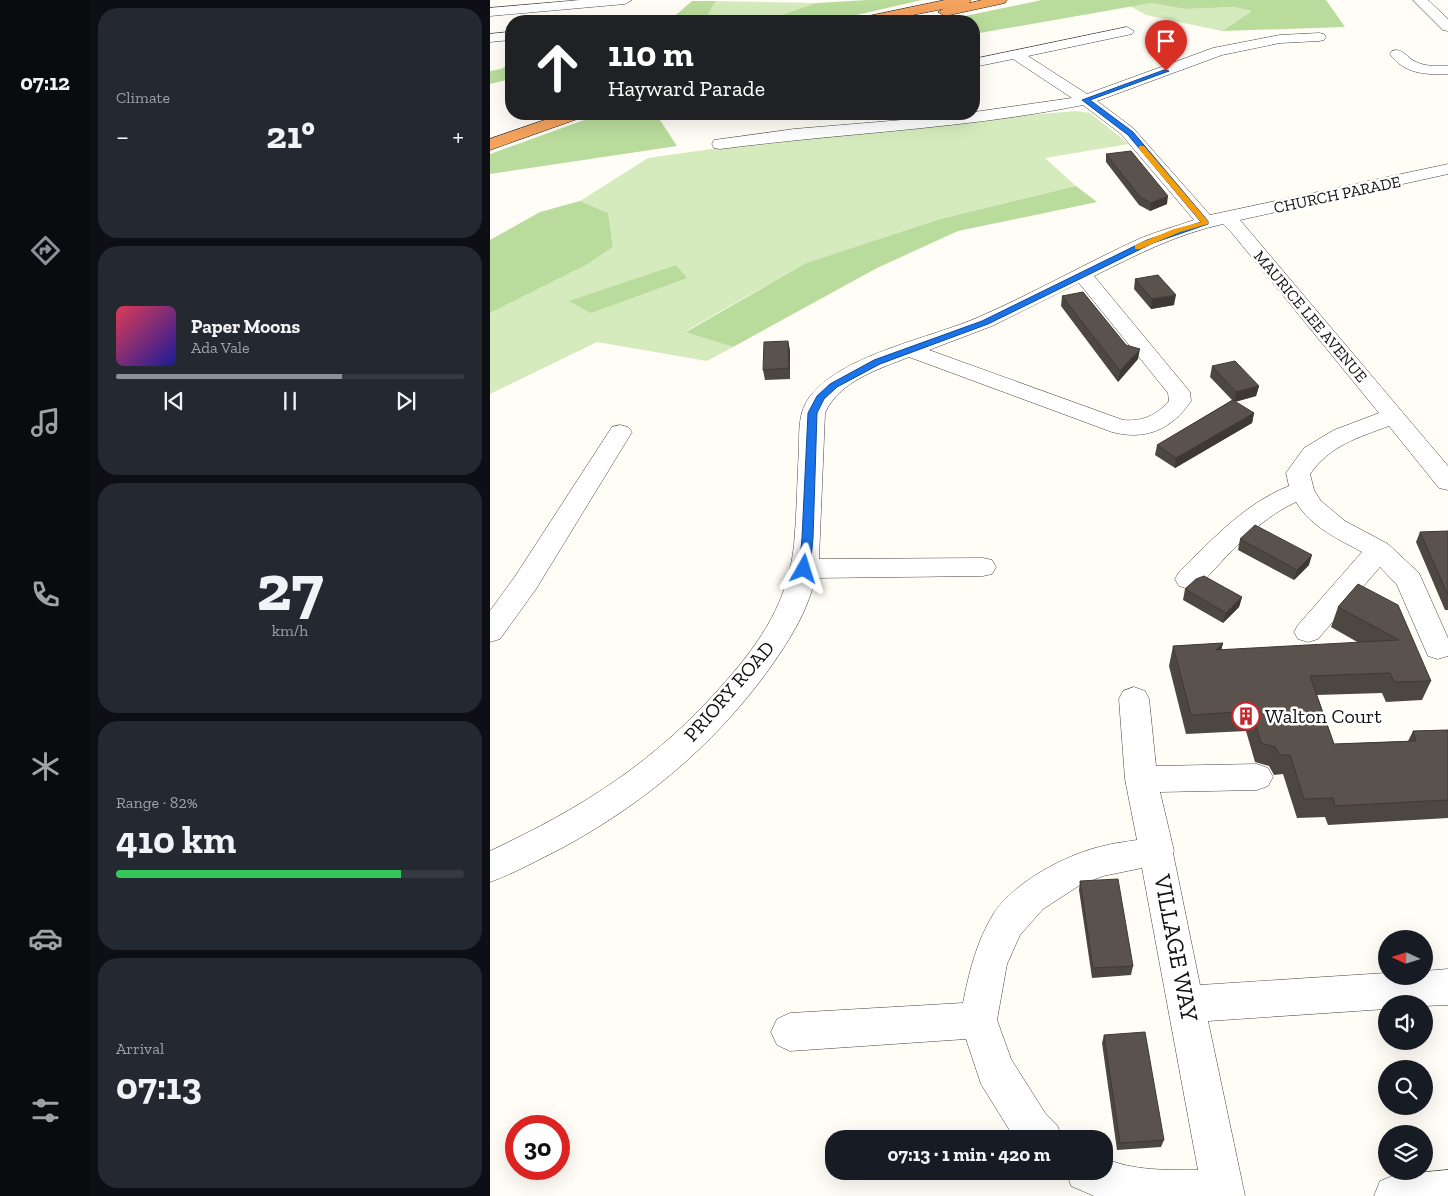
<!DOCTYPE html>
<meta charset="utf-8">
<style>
:root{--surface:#171b24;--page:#242831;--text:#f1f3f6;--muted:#9ea1a6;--line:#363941;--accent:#8c9099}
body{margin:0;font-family:"Zilla Slab",serif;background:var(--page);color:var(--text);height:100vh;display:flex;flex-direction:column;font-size:19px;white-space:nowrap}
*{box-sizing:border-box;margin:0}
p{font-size:16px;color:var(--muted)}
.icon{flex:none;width:28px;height:28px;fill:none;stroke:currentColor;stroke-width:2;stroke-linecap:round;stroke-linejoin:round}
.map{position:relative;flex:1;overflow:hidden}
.details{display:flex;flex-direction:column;gap:8px;padding:8px;background:#0d0f14;width:400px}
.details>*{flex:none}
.top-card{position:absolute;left:15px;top:15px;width:475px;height:105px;border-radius:20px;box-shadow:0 5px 20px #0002;background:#202124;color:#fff;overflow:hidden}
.needle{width:32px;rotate:274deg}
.tools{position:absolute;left:888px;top:930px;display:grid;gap:10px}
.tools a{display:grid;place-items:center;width:55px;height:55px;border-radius:50%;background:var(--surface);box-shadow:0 5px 20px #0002;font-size:25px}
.speed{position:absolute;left:15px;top:1115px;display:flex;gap:10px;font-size:25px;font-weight:700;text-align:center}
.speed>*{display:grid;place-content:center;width:65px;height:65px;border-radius:50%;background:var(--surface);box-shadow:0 5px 20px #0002;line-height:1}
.speed .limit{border:8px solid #d22;background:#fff;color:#111}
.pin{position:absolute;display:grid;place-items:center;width:42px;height:42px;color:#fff;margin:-51px -21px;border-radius:50% 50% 50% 0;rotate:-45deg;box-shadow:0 0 5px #0007}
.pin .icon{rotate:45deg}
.me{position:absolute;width:55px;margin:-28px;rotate:6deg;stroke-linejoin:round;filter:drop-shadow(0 0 4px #0008)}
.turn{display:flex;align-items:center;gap:18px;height:105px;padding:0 20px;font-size:22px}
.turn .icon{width:65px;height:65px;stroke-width:2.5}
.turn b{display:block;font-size:35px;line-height:42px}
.big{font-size:38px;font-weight:700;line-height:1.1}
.details .card{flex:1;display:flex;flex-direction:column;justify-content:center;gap:8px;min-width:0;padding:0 18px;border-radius:20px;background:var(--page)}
.details .dial{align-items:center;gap:0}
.dial b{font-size:65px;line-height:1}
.song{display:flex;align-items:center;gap:15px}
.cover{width:60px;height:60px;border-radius:8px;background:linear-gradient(135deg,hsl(350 70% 55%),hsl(240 70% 35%))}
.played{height:5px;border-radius:2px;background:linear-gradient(90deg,var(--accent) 65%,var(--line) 65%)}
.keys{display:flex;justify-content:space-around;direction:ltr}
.heat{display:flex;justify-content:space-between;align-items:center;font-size:28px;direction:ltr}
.charge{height:8px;border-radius:4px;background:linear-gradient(90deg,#34c759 82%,var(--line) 0)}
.trip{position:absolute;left:335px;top:1130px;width:288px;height:50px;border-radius:20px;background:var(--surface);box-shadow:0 5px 20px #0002;font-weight:700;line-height:50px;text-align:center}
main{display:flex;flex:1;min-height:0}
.tabs{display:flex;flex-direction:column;width:90px;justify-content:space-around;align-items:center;background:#090b0e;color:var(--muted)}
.tabs .icon{width:35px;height:35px}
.tabs .active{color:var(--accent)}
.tabs b{font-size:22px;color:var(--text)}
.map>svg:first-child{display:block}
.green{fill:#d5ebbd}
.forest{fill:#b9dc9c}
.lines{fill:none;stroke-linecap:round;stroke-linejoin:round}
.minor-casing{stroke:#444;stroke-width:1}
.highway-casing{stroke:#222;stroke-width:1}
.minor{fill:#fff;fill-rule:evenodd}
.highway{fill:#f5a25d;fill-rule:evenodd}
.wall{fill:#4d4742}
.shaded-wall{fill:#3f3936}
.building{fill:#5a524d;stroke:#3f3936}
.route{fill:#1a73e8;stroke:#114b97}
.slow{fill:#f59e0b}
.labels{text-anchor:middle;stroke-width:5;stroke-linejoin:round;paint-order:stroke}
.far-street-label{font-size:16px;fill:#111;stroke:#fff}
.street-label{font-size:20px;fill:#111;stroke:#fff}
.poi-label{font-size:20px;fill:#111;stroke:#fff;text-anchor:start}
.near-street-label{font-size:24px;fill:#111;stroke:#fff}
</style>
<main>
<nav class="tabs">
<b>07:12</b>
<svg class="icon active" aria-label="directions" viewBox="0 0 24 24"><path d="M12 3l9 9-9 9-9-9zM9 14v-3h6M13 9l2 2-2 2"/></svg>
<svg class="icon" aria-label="music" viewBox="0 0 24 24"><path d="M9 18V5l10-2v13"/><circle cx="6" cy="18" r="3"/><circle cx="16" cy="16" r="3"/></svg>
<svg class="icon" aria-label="phone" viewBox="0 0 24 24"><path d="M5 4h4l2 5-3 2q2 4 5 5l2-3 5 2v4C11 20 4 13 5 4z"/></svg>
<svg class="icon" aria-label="climate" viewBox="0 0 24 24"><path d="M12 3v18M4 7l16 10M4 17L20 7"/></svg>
<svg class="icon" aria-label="car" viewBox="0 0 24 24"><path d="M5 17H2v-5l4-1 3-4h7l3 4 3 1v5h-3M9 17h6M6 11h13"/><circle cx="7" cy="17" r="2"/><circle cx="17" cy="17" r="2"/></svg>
<svg class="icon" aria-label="filters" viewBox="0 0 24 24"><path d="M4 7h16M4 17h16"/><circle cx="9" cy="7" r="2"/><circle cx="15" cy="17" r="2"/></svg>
</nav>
<section class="details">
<div class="card"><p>Climate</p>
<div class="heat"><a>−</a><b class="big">21°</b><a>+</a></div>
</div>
<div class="card">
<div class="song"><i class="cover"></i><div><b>Paper Moons</b><p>Ada Vale</p></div></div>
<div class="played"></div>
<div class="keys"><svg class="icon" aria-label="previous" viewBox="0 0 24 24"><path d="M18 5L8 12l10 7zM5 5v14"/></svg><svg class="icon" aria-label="pause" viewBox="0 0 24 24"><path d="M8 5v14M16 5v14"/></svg><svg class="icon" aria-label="next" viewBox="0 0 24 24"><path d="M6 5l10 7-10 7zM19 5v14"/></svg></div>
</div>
<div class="card dial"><b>27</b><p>km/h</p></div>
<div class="card"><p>Range · 82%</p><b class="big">410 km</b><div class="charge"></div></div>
<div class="card"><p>Arrival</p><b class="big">07:13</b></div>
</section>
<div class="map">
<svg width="958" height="1196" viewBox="0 0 958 1196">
<rect width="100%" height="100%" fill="#fffdf5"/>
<path class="green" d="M226 1 326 3 280 19 262 21H214Z
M661 3 695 9 744 7 762 11 732 31 656 15 640 6Z
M586 111 600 113 639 144 555 158 586 186 450 219 316 263 196 331 243 347 217 361 107 342 0 394V313L96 265 123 247 118 213 90 201 158 158 327 134Z"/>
<path class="forest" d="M377 0H432L340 21H262L280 19 326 3Z
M552 0H836L855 27 732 31 762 11 744 7 695 9 661 3 484 34V21H451Z
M202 1H226L214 21H179Z
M21 63V79L0 84V71L11 69Z
M111 114H166L187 146 0 174V154Z
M586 186 607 202 468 231 387 268 243 347 196 332 316 263 450 219Z
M90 201 118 213 123 247 96 265 0 313V240L50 212Z
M186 265 197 278 101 313 79 301Z"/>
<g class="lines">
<g class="minor-casing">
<path id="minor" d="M90 0H142L135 4 0 16V8Z
M923 0H938L958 19V31L953 30Z
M637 27 644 31 642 34 538 56 597 94 723 48 790 35 829 33 834 34 836 37 834 40 829 41 790 43 732 55 607 101 643 128 720 215 958 164V174L750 220 958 466V490L949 488 899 426C867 438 841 445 820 474L824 490 831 501 855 521 898 544 929 573 958 638V656L948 659 938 656 907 585 890 567 828 639 818 642 808 639 804 632 808 625 872 552C848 539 821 527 806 502 767 520 738 555 709 586L699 589 689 586 685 579 689 572C723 539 754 504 799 486L796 473 814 448 844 430 889 413 742 233 733 224C687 234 646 255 604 276L700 392 701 401C682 429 656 441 622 432L419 357C389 369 349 381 335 413L329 559 493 558 502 560 506 567 502 574 493 576 325 578C318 612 297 644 277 672 222 747 153 804 72 848 48 860 25 873 0 882V851C94 807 168 760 236 681 272 640 298 601 304 545 307 513 307 480 309 448 309 436 309 423 312 412 314 406 318 398 322 394 355 354 441 338 489 317 544 293 596 263 651 238 668 231 687 226 704 220L631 134 593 105C474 129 351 133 230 149L224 148 222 144 224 140 304 129 484 114V112L582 98 523 59 484 67V59ZM589 283 678 393 679 401C667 415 652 422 633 420L439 350 502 326Z
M21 32V40L0 42V34Z
M907 50C913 51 916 55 921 59 932 67 945 66 958 66V74C936 75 914 74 900 54L902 51Z
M130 425 138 427 142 432 46 589 10 639 0 642V611L26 575 122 427Z
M644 687 655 691 659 699 666 766 767 764 778 768 783 777 778 786 767 790 670 792 684 851 683 853 710 985 896 973V976H934V971L958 969V1005L934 1006V1004H896V1009L718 1021 755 1196H604L581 1186 576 1171H614V1158C643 1171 677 1170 708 1170L652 868 613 876 590 885 553 909 530 935 517 964 507 1020 521 1059 555 1113 567 1125 573 1139H525L491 1084 476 1039 300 1051 287 1045 281 1032 287 1019 300 1013 473 1003C479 972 487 940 504 913 524 882 577 854 613 846 624 843 635 842 647 840L635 779 629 699 633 691Z
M958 1170V1196H884L890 1181 905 1175Z"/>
</g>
<g class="highway-casing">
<path id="highway" d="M455 0H481L479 3 492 0H517L515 3 455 16 448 12 453 9 392 21H367L374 17Z
M72 114H95L93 117 0 150V139Z"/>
</g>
<use href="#minor" class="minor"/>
<use href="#highway" class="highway"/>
</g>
<path class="wall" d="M616 154 677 204 660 211 649 205 616 162Z
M645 279 684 305 661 309 644 289Z
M572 296 636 345 648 359 628 382 571 306Z
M298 341 300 351V379L275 380 273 370Z
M722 366 769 386 766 396 745 402 764 413 762 423 685 468 665 455 667 445 742 400 720 377Z
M958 531V610H955L926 542 930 532Z
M750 539 819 565 804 580 748 550Z
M868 584 941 681 932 700 896 702 892 693 827 695 844 744 918 741 923 731 958 730V818L838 825 835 817 807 818 793 774 784 775 779 766 765 762 756 731 696 734 679 666 683 646 733 643 731 650 869 643 841 627 848 607Z
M695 589 752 597 749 607 733 623 693 600Z
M590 881 643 966 641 975 602 978 589 890Z
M614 1035 674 1140 671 1147 627 1150 612 1043Z"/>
<path class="shaded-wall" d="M678 196 677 204 660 211 661 203Z
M686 295 684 305 661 309 662 299Z
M298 341 300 351V379L299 368Z
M650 349 648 359 628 382 630 371Z
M769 386 766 396 744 402 746 392Z
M764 413 762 423 685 468 686 458Z
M822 555 819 565 804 580 807 570Z
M752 597 749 607 733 623 736 613Z
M733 643 728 663 726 650Z"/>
<path class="building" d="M641 151 678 196 661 203 650 197 616 154Z
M668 275 686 295 662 299 645 279Z
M593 292 636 345 650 349 630 371 572 296Z
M298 341 299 368 273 370 274 342Z
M745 361 769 386 746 392 722 366Z
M743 400 764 413 686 458 667 445Z
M765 525 822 555 807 570 750 539Z
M958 531V595L930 532Z
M714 576 752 597 736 613 695 589 706 579Z
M868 584 908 605 941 681 904 682 900 673 820 676 844 744 926 741 923 731 958 730V800L845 806 843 798 814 799 800 755H790L785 747 771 743 762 711 701 715 683 646 733 643 726 650 909 640 848 607Z
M628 879 643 966 603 968 590 881Z
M655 1032 674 1140 630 1143 614 1035Z"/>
<path class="route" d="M674 70 679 71 600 100 643 132 718 221V224L663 243 498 324 390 364 347 387 334 399 327 413 323 538 320 569 314 573 310 572 309 569 312 538 318 413 327 396 340 384 384 360 492 321 657 240 711 222 638 135 592 100Z"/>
<path class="slow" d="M649 146H654L718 221V224L690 232 650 249H645V245L684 229 711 222 649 149Z"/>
<defs>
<g id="building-ring" transform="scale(1.4375)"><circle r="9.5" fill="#fff" stroke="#c4262e" stroke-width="1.5"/><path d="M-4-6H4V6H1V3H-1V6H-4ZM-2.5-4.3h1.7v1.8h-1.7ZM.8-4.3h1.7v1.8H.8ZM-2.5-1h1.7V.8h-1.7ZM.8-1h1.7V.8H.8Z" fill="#c4262e"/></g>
</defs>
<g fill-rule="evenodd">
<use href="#building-ring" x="756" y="716"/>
</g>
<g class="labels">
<g class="far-street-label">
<text transform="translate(847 194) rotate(-12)" y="6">CHURCH PARADE</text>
<text transform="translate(821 316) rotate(50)" y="6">MAURICE LEE AVENUE</text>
</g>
<g class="street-label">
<text transform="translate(239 691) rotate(-49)" y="7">PRIORY ROAD</text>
</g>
<g class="poi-label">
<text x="775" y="723">Walton Court</text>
</g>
<g class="near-street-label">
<text transform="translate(686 948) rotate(79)" y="8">VILLAGE WAY</text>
</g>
</g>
</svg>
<div class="tools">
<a><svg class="needle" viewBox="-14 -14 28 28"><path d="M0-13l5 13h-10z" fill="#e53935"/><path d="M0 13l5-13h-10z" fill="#9ea1a6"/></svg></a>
<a><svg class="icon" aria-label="sound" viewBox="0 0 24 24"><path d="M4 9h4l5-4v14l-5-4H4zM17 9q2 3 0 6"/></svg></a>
<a><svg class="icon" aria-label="search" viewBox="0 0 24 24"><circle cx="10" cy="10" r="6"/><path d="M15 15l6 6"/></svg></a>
<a><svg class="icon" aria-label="layers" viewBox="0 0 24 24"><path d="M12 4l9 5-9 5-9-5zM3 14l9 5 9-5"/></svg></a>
</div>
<div class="speed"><div class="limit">30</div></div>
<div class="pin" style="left:676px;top:71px;background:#d93025"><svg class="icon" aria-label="arrive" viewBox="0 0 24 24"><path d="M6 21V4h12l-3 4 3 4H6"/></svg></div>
<svg class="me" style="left:314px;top:569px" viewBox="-20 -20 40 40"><path d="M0-17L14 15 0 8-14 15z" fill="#1a73e8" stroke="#fff" stroke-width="4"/></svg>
<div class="trip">07:13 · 1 min · 420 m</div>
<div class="top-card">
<div class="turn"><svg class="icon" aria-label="ahead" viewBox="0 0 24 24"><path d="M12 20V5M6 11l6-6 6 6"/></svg><div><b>110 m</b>Hayward Parade</div></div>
</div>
</div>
</main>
